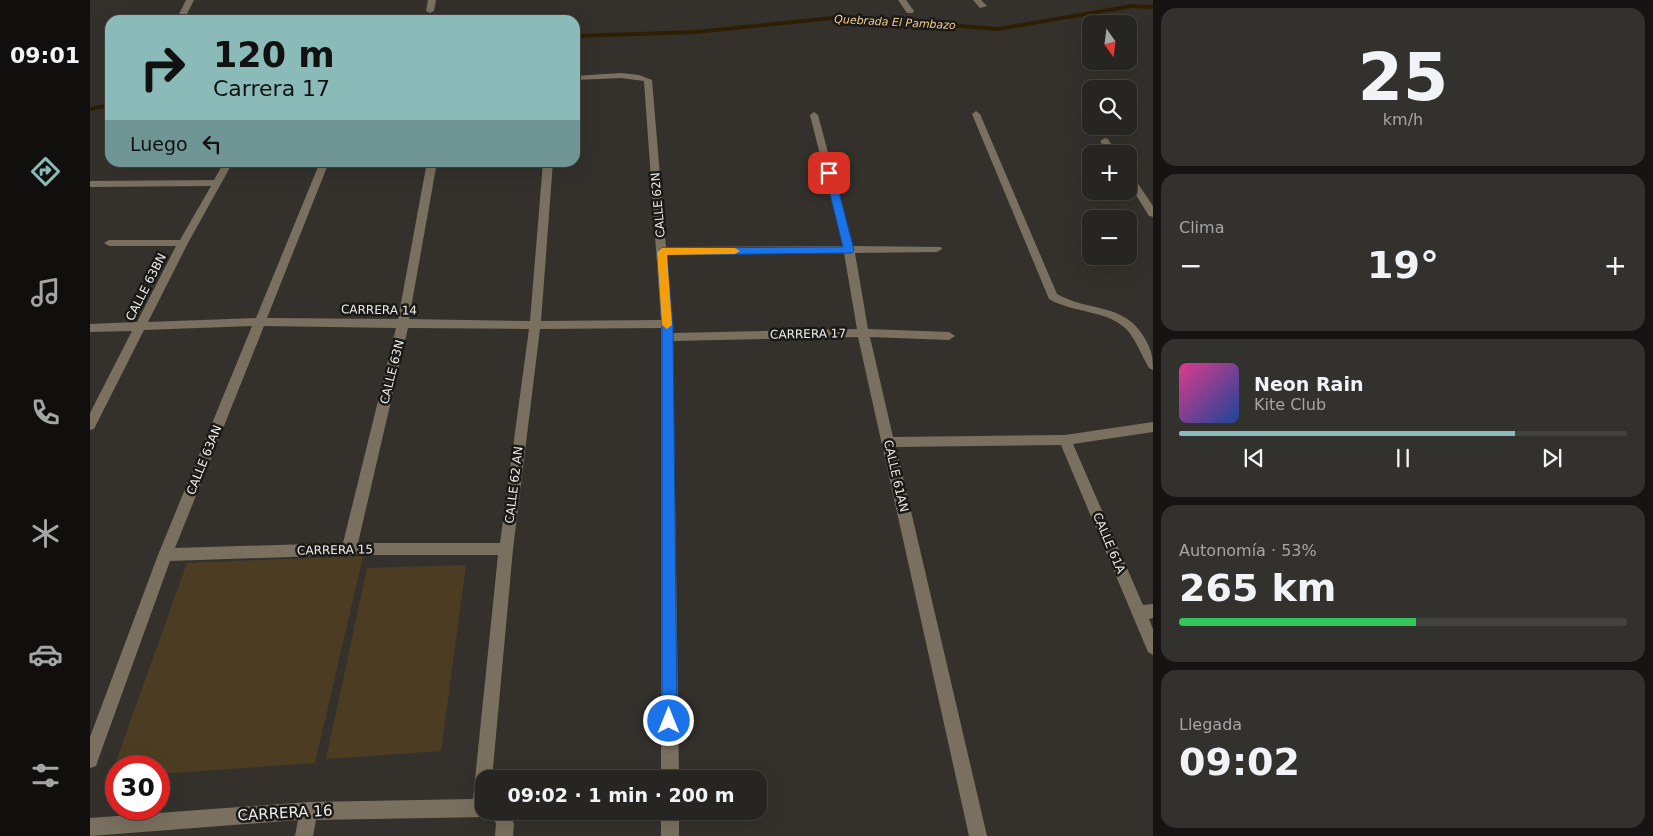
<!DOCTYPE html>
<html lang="es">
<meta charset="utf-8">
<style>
:root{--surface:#272521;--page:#33312e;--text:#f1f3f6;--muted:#a4a5a5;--line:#43423f;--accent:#8bbbb9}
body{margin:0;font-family:"DejaVu Sans",sans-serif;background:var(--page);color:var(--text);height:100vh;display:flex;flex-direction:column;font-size:19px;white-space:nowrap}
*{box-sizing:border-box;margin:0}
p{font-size:16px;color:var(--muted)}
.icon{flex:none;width:28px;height:28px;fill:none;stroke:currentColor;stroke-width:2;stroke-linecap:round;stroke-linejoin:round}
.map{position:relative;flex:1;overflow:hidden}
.sheet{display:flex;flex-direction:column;gap:8px;padding:8px;background:#151412;width:500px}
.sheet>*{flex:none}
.guide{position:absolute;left:15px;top:15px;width:475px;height:152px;border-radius:15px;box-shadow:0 5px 20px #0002,0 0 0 1px var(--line);background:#8bbbb9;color:#111;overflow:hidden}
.needle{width:32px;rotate:166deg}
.tools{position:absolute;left:992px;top:15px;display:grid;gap:10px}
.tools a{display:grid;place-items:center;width:55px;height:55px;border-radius:10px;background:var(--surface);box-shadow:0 5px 20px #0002,0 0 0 1px var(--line);font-size:25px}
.speed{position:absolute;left:15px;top:755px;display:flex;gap:10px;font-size:25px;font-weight:700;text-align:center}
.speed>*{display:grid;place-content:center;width:65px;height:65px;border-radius:50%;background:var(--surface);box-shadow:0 5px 20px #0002,0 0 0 1px var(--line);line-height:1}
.speed .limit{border:8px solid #d22;background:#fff;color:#111}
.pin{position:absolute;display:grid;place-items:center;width:42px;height:42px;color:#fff;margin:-21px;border-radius:10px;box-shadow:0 2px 8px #0006}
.me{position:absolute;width:55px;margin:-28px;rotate:0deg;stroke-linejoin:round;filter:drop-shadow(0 0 4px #0008)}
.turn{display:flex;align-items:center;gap:18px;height:105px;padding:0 25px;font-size:22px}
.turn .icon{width:65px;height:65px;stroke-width:2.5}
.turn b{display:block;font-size:35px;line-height:42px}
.then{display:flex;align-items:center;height:48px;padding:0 25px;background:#0003;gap:10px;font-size:19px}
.big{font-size:38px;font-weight:800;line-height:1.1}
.sheet .tile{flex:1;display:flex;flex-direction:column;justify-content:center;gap:8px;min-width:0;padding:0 18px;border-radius:15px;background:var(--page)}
.sheet .dial{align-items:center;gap:0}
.dial b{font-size:65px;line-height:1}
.song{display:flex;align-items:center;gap:15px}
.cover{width:60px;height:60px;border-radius:8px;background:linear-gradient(135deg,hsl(330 70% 55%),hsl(220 70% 35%))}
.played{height:5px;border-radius:2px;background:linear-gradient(90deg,var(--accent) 75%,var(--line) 75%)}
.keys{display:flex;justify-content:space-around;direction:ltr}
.heat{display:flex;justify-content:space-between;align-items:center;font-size:28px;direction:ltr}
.charge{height:8px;border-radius:4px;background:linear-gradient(90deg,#34c759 53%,var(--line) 0)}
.trip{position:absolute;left:385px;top:770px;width:292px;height:50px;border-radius:15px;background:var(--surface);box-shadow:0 5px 20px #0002,0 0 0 1px var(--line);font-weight:800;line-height:50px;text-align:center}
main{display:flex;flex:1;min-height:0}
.tab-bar{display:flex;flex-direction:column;width:90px;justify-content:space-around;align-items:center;background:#100f0d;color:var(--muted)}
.tab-bar .icon{width:35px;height:35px}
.tab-bar .active{color:var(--accent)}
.tab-bar b{font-size:22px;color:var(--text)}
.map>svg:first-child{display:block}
.green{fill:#4c3d22}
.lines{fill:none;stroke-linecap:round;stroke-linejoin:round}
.stream{fill:#2e1f02;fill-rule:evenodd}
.minor{fill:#7a705f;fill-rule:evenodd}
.route{fill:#1a73e8;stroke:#114b97}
.slow{fill:#f59e0b}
.labels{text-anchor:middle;stroke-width:5;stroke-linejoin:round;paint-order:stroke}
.far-water-label{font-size:11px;font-style:italic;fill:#f3ce8d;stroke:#1a1917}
.street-label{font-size:12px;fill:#edebe8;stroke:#1a1917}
.near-street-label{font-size:15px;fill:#edebe8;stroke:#1a1917}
</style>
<main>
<nav class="tab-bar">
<b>09:01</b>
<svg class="icon active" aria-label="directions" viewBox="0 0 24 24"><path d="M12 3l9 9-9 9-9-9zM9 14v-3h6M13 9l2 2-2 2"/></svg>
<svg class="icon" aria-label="music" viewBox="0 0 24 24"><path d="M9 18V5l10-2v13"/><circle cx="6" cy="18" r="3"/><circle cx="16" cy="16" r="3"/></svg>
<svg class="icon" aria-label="phone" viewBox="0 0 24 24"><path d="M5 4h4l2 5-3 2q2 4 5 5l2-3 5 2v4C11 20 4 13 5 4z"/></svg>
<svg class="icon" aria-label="climate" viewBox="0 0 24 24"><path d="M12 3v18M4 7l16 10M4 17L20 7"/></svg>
<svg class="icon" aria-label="car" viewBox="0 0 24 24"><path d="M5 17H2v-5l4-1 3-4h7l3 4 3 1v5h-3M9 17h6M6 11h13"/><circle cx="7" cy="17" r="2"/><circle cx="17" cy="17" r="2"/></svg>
<svg class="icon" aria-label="filters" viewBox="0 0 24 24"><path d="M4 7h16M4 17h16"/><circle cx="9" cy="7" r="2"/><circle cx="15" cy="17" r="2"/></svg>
</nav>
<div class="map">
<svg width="1063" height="836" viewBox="0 0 1063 836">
<rect width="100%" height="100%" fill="#34312c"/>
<path class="green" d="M273 556 225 763 69 774V766H26V777L20 778 97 563Z
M376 565 351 751 236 759 277 568Z"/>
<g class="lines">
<path class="stream" d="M1042 4 1063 5V9L1042 8 908 31 752 19 606 34 485 38V34L606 30 752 15 908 27Z
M20 103V107L0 111V107Z"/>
<path class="minor" d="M96 0H104L94 20H86Z
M338 0H346L344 11 340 13 336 11Z
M808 0H816L824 11 823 13H817Z
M883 0H891L897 6 890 8Z
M531 73 549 75 562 80 576 247 753 246 720 115 724 112 728 115 763 246 851 247 852 249 847 252 765 253 778 329 859 332 865 336 859 340 780 337 803 437 975 435 1063 422V432L983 444 1053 605 1063 604V618L1059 619 1063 629V655L1058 652 971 445 806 447 897 836H879L768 337 583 341 589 779H571V328L450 329 423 549 402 779H394V811H401L400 814 394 817 226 820 223 836H205L208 820 0 836V818L219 802 383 799 408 555H259L80 561 8 760 6 766 0 768V737L68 555 162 326 54 330 4 429 0 430V413L42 331 0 332V324L47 322 86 246H19L14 243 19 240H90L121 186 0 187V181L124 180 134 162H143L98 243 58 322 166 318 230 162H239L177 318 308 319 337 162H347L319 319 440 321 453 162H463L451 321 571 320 554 81 531 78 485 80V76ZM754 253 767 329 583 333 577 254ZM174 326 306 328 253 543 85 548ZM318 328 439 329 410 543H268Z
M886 111 890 114 967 294C998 312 1033 302 1054 337 1061 349 1063 356 1063 370L1059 368C1052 356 1047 342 1038 331 1020 310 982 313 959 299L882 114Z
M1015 138 1018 139 1027 154H1018L1010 141Z
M1039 174 1042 175 1063 206V217L1059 216 1039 184Z
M401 811H419L424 824 423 836H405L406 824Z
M571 811H589V836H571Z"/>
</g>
<path class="route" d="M736 171 744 173 764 250 762 253 577 255 583 324 587 721 584 726 579 729 574 726 572 721V324L567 252 572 248 753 247 735 173Z"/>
<path class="slow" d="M572 248H645L650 251 645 254 577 255 582 325 577 329 572 325 567 252Z"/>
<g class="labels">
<g class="far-water-label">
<text transform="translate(805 22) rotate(3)" y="4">Quebrada El Pambazo</text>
</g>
<g class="street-label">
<text transform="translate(568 205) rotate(-95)" y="4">CALLE 62N</text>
<text transform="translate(56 287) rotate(-63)" y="4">CALLE 63BN</text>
<text transform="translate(289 310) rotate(1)" y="4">CARRERA 14</text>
<text transform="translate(718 334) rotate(-1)" y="4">CARRERA 17</text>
<text transform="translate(302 372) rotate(-76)" y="4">CALLE 63N</text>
<text transform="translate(114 460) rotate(-68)" y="4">CALLE 63AN</text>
<text transform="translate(806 476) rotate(77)" y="4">CALLE 61AN</text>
<text transform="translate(424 485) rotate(-83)" y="4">CALLE 62 AN</text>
<text transform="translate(1019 543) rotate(67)" y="4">CALLE 61A</text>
<text transform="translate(245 550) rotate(-1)" y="4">CARRERA 15</text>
</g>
<g class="near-street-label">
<text transform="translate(195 813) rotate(-3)" y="5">CARRERA 16</text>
</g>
</g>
</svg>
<div class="tools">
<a><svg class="needle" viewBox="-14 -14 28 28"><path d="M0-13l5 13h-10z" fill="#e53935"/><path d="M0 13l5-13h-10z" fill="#a4a5a5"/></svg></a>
<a><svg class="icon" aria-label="search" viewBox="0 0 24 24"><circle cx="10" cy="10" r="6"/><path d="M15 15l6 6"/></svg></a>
<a>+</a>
<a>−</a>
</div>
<div class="speed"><div class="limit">30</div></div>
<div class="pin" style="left:739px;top:173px;background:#d93025"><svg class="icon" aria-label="arrive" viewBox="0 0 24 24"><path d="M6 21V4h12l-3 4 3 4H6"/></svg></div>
<svg class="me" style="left:579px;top:721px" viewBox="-20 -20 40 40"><circle r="17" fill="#1a73e8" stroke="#fff" stroke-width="3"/><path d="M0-11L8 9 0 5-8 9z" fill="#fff"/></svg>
<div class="trip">09:02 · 1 min · 200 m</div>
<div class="guide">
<div class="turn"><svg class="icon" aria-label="right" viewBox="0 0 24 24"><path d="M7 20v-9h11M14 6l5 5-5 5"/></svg><div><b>120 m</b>Carrera 17</div></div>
<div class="then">Luego<svg class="icon" aria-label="left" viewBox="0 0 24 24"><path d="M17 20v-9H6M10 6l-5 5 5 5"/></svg></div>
</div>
</div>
<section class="sheet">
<div class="tile dial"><b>25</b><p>km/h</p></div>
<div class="tile"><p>Clima</p>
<div class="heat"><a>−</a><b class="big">19°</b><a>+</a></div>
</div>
<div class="tile">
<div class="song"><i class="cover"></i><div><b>Neon Rain</b><p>Kite Club</p></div></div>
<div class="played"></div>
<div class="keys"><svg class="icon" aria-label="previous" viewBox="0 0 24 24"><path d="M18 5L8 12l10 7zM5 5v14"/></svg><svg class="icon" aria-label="pause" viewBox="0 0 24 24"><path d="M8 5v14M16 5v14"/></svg><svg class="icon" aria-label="next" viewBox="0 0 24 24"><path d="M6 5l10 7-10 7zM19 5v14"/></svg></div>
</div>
<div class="tile"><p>Autonomía · 53%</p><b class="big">265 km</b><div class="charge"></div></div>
<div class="tile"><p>Llegada</p><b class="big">09:02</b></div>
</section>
</main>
